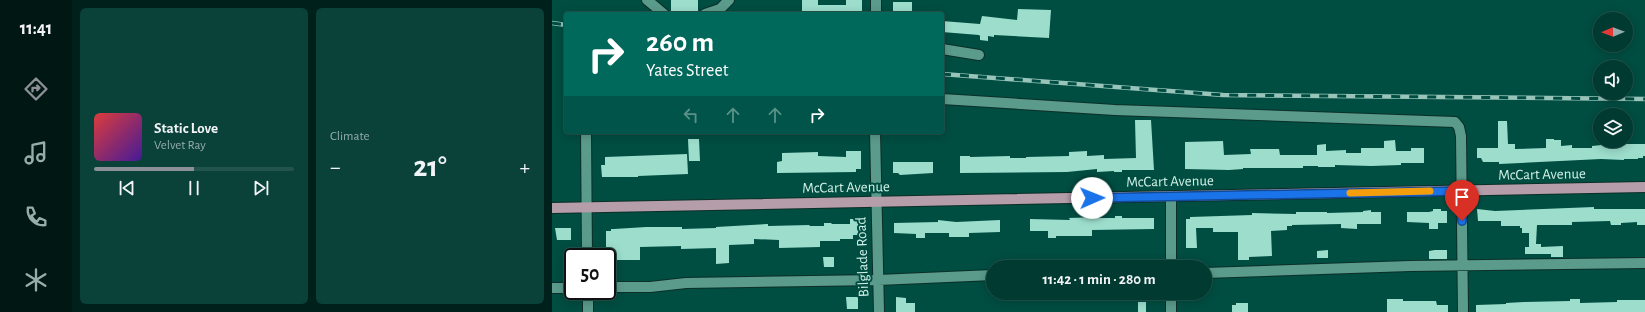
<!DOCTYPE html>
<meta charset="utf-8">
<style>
:root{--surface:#003a31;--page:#0a4139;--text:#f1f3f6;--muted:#95adab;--line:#22544d;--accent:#8c9099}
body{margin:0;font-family:"Alegreya Sans",sans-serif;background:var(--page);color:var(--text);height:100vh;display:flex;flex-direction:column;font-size:15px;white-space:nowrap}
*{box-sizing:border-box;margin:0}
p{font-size:13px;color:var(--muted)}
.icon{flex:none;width:22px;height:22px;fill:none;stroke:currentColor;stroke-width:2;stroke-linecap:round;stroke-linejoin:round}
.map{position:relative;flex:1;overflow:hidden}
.panel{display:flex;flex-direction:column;gap:8px;padding:8px;background:#00201b;width:480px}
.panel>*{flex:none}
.banner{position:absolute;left:12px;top:12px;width:380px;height:122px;border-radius:4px;box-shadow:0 2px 10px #0003,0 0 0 1px var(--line);background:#00695c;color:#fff;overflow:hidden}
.needle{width:26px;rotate:269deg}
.fabs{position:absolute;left:1041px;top:12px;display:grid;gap:8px}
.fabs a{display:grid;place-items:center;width:40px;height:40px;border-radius:50%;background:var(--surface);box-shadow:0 2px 10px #0003,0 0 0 1px var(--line);font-size:20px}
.speed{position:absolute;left:12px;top:248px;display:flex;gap:8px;font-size:20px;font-weight:700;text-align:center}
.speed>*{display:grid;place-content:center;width:52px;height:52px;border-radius:50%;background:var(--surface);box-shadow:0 2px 10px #0003,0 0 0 1px var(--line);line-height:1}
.speed .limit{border:2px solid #111;border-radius:6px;background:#fff;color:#111}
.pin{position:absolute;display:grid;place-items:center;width:34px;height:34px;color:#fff;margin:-41px -17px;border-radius:50% 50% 50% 0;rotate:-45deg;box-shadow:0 0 4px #0007}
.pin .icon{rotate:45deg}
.me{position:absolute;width:44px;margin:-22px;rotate:89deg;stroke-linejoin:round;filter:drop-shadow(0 0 3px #0008)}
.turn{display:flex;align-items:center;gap:14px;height:84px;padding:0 16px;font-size:18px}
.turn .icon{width:52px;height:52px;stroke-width:2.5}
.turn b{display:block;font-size:28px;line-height:34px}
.lanes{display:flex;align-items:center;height:38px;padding:0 16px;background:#0003;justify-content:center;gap:20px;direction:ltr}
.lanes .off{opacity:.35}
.big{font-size:30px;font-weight:600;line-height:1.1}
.panel .card{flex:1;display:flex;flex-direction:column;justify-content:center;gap:6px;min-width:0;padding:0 14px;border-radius:6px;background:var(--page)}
.song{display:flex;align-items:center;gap:12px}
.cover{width:48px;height:48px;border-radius:6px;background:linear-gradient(135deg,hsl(0 70% 55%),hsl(260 70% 35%))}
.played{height:4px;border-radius:2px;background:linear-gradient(90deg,var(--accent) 50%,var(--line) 50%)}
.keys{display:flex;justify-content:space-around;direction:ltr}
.heat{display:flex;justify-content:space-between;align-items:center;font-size:22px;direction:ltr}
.panel .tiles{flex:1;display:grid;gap:8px;grid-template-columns:repeat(2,1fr)}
.trip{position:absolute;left:434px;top:260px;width:226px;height:40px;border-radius:20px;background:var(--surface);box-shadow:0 2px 10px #0003,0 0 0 1px var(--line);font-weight:600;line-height:40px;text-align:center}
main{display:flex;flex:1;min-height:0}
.dock{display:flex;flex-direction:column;width:72px;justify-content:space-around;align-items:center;background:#001714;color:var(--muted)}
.dock .icon{width:28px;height:28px}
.dock .selected{color:var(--accent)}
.dock b{font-size:18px;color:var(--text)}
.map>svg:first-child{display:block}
.building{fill:#9cddcc}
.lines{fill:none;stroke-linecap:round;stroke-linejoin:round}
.minor-casing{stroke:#0c2f28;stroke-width:12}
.major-casing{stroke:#0c2f28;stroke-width:12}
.minor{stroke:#5b9b8c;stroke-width:10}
.major{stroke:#b59ea9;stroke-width:10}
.rail-casing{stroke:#98c4ba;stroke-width:4.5}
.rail{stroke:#004d41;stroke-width:3;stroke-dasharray:9;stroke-linecap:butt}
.route-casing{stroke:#114b97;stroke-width:10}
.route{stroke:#1a73e8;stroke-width:7}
.slow{stroke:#f59e0b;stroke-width:7}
.labels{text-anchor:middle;stroke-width:4;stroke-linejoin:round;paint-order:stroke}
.street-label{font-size:15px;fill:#d0f0e7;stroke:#004d41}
</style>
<main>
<nav class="dock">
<b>11:41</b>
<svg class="icon selected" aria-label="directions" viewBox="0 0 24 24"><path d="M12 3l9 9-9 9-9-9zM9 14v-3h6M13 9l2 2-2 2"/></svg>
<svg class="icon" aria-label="music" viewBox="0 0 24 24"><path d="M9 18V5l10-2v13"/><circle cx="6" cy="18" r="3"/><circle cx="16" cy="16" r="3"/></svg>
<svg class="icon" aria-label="phone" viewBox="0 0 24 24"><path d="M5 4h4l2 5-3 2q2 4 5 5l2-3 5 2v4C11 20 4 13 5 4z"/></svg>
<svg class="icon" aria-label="climate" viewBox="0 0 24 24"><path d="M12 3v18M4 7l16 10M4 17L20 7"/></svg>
</nav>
<section class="panel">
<div class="tiles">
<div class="card">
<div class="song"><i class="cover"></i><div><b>Static Love</b><p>Velvet Ray</p></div></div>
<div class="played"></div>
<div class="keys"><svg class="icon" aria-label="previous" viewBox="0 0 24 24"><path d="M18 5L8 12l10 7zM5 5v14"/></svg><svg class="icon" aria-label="pause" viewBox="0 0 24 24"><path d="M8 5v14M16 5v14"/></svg><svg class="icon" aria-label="next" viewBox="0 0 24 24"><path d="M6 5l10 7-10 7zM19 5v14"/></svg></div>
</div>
<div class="card"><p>Climate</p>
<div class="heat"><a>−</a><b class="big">21°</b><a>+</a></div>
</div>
</div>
</section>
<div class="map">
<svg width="1093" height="312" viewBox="0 0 1093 312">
<rect width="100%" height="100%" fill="#004d41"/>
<path class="building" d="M119 0H146V13H119Z
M250 0H266V5H294V0H310V14H250Z
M341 2H360V14H341Z
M466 9 499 10 497 38 442 35V37L436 36V41L428 40V36L427 35 390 32V21L428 24 430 16 465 20Z
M583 120H599L602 170H570V172H562V171L545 172V169L515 172 408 173V156H418V157L458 156V158H474V157L517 156V152L535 151V156L552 155V159L584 158Z
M946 121H955L956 144H963V149L994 148V139H1002V140H1009V146L1020 145V148H1040V146L1059 144H1093V156H1091V158H1086V159H1072V160L1049 159 947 164V162H931L929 158H925V148H946Z
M136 139H147L148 161H137Z
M843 140 844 151H859V148H872V163H849V165L819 166 783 165V167H766V166H751V168H691V169L677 170 633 169V142L671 141 672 155 699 154 698 149H727L728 155H765V145L774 144V151L794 150V153H809V148H832V141Z
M294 151H309V169H304V172L225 173V162L230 161V153L266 152V156L294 157Z
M135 154 136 174 86 176V177H50L49 165H53V157Z
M341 162H381V173L348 175 346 173H341Z
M1042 207V209H1093V225H1085V222L1069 223V225H1059L1058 221 1020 222V225H985L984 244H989V247L1011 246V257H999V254H973V247H977V233H970V228H968V226H949V221H926L925 209 943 211Z
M881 209H889V211H895V223H886V229H877V223L855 222V212H877L881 211Z
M819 210V212H829V224H805V229L789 228V224L740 225V226H735V230L719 231 720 256 697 257V260H686V232H661V228H644L645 248H634V219H638V217L700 215V213L744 214V212H775V213L811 212V211Z
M563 216H570V218H602V229L540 230V236H504V238H496V231H478V219L518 220 517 218 547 217V218H563Z
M298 219H315L314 235H301V239H288V241H268V247L227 248V240L202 239V244L177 245V263L164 264V248L129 249V246L88 247V260H55L54 257V231H59V229H62L94 227H130V229L164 228V227L216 224V226L257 225 258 226H272V223H279L280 224H298Z
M386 220 404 222 448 220V232L417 233V237H397V233H373V238H364V234L342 233V223L386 222Z
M3 228H19V240H5Z
M776 250V258H765V251Z
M883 250H895V259H877V251Z
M271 257H282V267H272Z
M294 297H306V309H295Z
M344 297 354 298V303H363V312H344Z
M835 299H851V301H884L885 305H896V312H835Z
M1018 299H1028V303L1065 302V300H1093V312H924V305L954 304V303L972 302 1018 301Z
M586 302H594V312H586Z
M684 303H696V312H680V305H684Z"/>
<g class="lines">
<g class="minor-casing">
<path id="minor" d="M95 0 112 14
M324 0V14
M153 14 168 9 177 0
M390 49 427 55
M390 99 563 110 903 122 907 127 909 136 911 312
M34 132 35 257
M323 132 327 312
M619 196V267
M653 273 858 266 1093 263
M55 287H98L134 283 326 280 441 275
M0 288H21
M36 291V312
M619 293V312"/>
</g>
<g class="major-casing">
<path id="major" d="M0 208 1093 187"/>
</g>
<use href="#minor" class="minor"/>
<use href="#major" class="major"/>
<g class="rail-casing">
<path id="rail" d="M0 23 14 25
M390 74 671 95 1093 99"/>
</g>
<use href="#rail" class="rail"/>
</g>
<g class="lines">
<g class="route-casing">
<path id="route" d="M540 198 910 191V221"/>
</g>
<use href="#route" class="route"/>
<path class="slow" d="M798 193 878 191"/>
</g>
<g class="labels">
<g class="street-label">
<text transform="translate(990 174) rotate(-1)" y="5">McCart Avenue</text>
<text transform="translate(618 181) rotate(-1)" y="5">McCart Avenue</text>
<text transform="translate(294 187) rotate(-1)" y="5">McCart Avenue</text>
<text transform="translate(310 257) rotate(-92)" y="5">Bilglade Road</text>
</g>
</g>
</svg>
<div class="fabs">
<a><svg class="needle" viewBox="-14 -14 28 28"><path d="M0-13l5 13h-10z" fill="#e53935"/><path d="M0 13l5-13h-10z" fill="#95adab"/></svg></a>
<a><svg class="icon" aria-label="sound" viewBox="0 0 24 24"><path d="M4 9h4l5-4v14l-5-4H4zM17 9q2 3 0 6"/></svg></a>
<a><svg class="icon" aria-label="layers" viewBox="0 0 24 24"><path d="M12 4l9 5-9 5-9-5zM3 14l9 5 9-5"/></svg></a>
</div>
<div class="speed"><div class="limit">50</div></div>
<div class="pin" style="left:910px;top:221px;background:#d93025"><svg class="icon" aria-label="arrive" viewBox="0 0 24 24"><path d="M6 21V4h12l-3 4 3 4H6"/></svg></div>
<svg class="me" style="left:540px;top:198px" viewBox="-20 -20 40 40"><circle r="19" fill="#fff"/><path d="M0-13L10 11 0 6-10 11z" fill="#1a73e8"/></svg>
<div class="trip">11:42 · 1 min · 280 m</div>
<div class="banner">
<div class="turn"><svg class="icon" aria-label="right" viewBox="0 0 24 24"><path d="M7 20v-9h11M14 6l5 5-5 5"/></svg><div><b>260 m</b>Yates Street</div></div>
<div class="lanes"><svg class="icon off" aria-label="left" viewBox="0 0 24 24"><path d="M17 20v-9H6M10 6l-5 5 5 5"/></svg><svg class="icon off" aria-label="ahead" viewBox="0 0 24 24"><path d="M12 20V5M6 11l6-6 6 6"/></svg><svg class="icon off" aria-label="ahead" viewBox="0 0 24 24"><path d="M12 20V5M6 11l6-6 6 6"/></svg><svg class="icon" aria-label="right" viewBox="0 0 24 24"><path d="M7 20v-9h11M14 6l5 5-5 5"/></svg></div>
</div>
</div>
</main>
